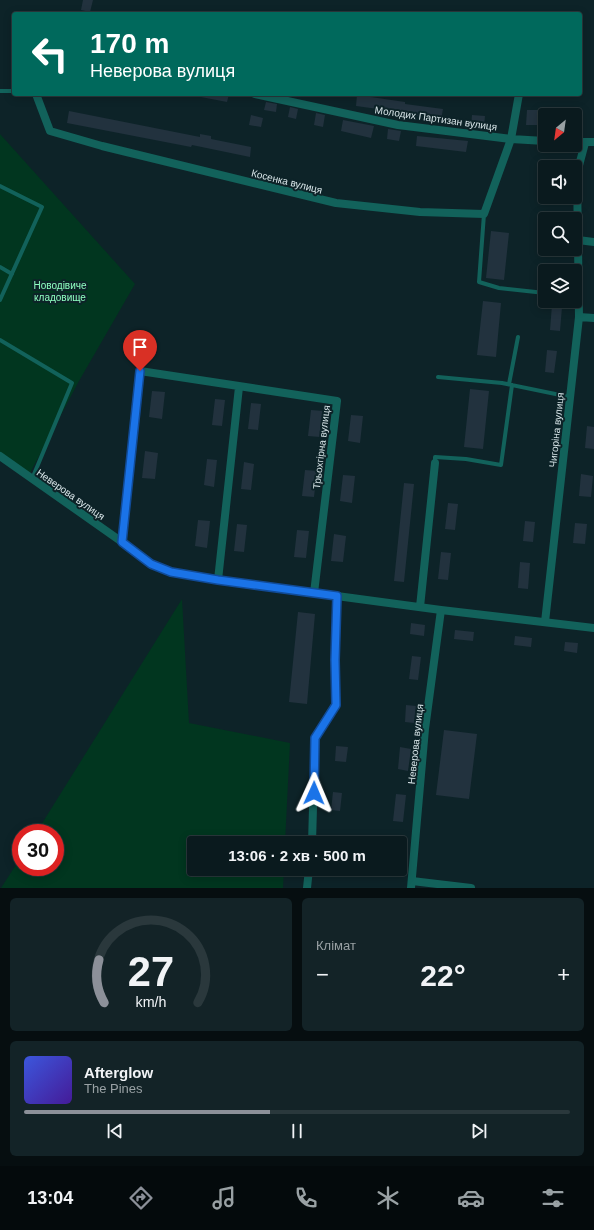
<!DOCTYPE html>
<html lang="uk">
<meta charset="utf-8">
<style>
:root{--surface:#0a1a1e;--page:#132327;--text:#f1f3f6;--muted:#99a1a4;--line:#2a383c;--accent:#8c9099}
body{margin:0;font-family:Arial,sans-serif;background:var(--page);color:var(--text);height:100vh;display:flex;flex-direction:column;font-size:15px;white-space:nowrap}
*{box-sizing:border-box;margin:0}
p{font-size:13px;color:var(--muted)}
.icon{flex:none;width:22px;height:22px;fill:none;stroke:currentColor;stroke-width:2;stroke-linecap:round;stroke-linejoin:round}
.map{position:relative;height:888px;overflow:hidden}
.side{display:flex;flex-direction:column;gap:10px;padding:10px;background:#060e10;flex:1}
.side>*{flex:none}
.hud{position:absolute;left:12px;top:12px;width:570px;height:84px;border-radius:4px;box-shadow:0 2px 10px #0003,0 0 0 1px var(--line);background:#00695c;color:#fff;overflow:hidden}
.needle{width:26px;rotate:209deg}
.controls{position:absolute;left:538px;top:108px;display:grid;gap:8px}
.controls a{display:grid;place-items:center;width:44px;height:44px;border-radius:4px;background:var(--surface);box-shadow:0 2px 10px #0003,0 0 0 1px var(--line);font-size:20px}
.speed{position:absolute;left:12px;top:824px;display:flex;gap:8px;font-size:20px;font-weight:700;text-align:center}
.speed>*{display:grid;place-content:center;width:52px;height:52px;border-radius:50%;background:var(--surface);box-shadow:0 2px 10px #0003,0 0 0 1px var(--line);line-height:1}
.speed .limit{border:6px solid #d22;background:#fff;color:#111}
.pin{position:absolute;display:grid;place-items:center;width:34px;height:34px;color:#fff;margin:-41px -17px;border-radius:50% 50% 50% 0;rotate:-45deg;box-shadow:0 0 4px #0007}
.pin .icon{rotate:45deg}
.me{position:absolute;width:44px;margin:-22px;rotate:1deg;stroke-linejoin:round;filter:drop-shadow(0 0 3px #0008)}
.turn{display:flex;align-items:center;gap:14px;height:84px;padding:0 12px;font-size:18px}
.turn .icon{width:52px;height:52px;stroke-width:2.5}
.turn b{display:block;font-size:28px;line-height:34px}
.big{font-size:30px;font-weight:700;line-height:1.1}
.side .card{flex:1;display:flex;flex-direction:column;justify-content:center;gap:6px;min-width:0;padding:0 14px;border-radius:6px;background:var(--page)}
.side .dial{align-items:center;gap:0}
.dial svg{height:104px;overflow:visible;fill:none;stroke:var(--line);stroke-width:7;stroke-linecap:round;text-anchor:middle}
.dial text{fill:var(--text);stroke:none}
.song{display:flex;align-items:center;gap:12px}
.cover{width:48px;height:48px;border-radius:6px;background:linear-gradient(135deg,hsl(230 70% 55%),hsl(260 70% 35%))}
.played{height:4px;border-radius:2px;background:linear-gradient(90deg,var(--accent) 45%,var(--line) 45%)}
.keys{display:flex;justify-content:space-around;direction:ltr}
.heat{display:flex;justify-content:space-between;align-items:center;font-size:22px;direction:ltr}
.side .tiles{flex:1;display:grid;gap:10px;grid-template-columns:1fr 1fr}
.card:last-child{grid-column:span 2}
.trip{position:absolute;left:187px;top:836px;width:220px;height:40px;border-radius:4px;background:var(--surface);box-shadow:0 2px 10px #0003,0 0 0 1px var(--line);font-weight:700;line-height:40px;text-align:center}
.menu{display:flex;height:64px;justify-content:space-around;align-items:center;background:#040a0c;color:var(--muted)}
.menu .icon{width:28px;height:28px}
.menu .on{color:var(--accent)}
.menu b{font-size:18px;color:var(--text)}
.map>svg:first-child{display:block}
.green{fill:#01361f}
.building{fill:#22323e}
.lines{fill:none;stroke-linecap:round;stroke-linejoin:round}
.service{stroke:#12625b;stroke-width:4}
.minor{stroke:#12625b;stroke-width:8}
.route-casing{stroke:#114b97;stroke-width:10}
.route{stroke:#1a73e8;stroke-width:7}
.labels{text-anchor:middle;stroke-width:4;stroke-linejoin:round;paint-order:stroke}
.street-label{font-size:10px;fill:#d8e5e8;stroke:#0d2328}
.park-label{font-size:10px;fill:#8ffec1;stroke:#0d2328}
</style>
<div class="map">
<svg width="594" height="888" viewBox="0 0 594 888">
<rect width="100%" height="100%" fill="#0d2328"/>
<path class="green" d="M0 134 135 284 79 381 30 473 0 452Z
M182 599 189 723 290 743 285 843H194V869H284L283 888H1L21 857V867H55V833H36Z"/>
<path class="building" d="M83 0H93L90 12 81 10Z
M201 94H229L227 102 201 97Z
M357 95 405 102V104L443 109 441 120 410 115V114L393 111 356 106Z
M266 102 277 104 276 112 264 110Z
M290 107 298 109 296 119 288 117Z
M527 110H542L541 125H526Z
M69 111 200 137V134L211 136V139L251 147 250 157 192 145 191 147 67 123Z
M316 113 325 115 323 127 314 125Z
M251 115 263 118 261 127 249 125Z
M472 115 485 116 484 127 471 126Z
M343 120 374 126 371 138 341 131Z
M388 129 401 131 399 141 387 139Z
M417 136 468 141 466 152 416 146Z
M491 231 509 233 504 280 486 278Z
M483 301 501 303 496 357 477 355Z
M552 305 562 307 560 331 550 330Z
M547 350 557 351 554 373 545 372Z
M470 389 489 391 483 449 464 447Z
M152 391 165 392 162 419 149 417Z
M215 399 225 400 222 426 212 425Z
M251 403 261 404 258 430 248 429Z
M311 410 323 411 320 437 308 436Z
M351 415 363 416 360 443 348 441Z
M587 426 594 427V449L585 448Z
M145 451 158 453 155 479 142 478Z
M207 459 217 460 214 487 204 485Z
M244 462 254 464 251 490 241 489Z
M305 470 317 471 314 497 302 496Z
M581 474 593 476 591 497 579 496Z
M343 475 355 476 352 503 340 501Z
M404 483 414 484 404 582 394 581Z
M448 503 458 504 455 530 445 529Z
M198 520 210 521 207 548 195 546Z
M525 521 535 522 533 542 523 541Z
M575 523 587 524 585 544 573 543Z
M237 524 247 525 244 552 234 551Z
M297 530 309 531 306 558 294 557Z
M334 534 346 536 343 562 331 561Z
M441 552 451 553 448 580 438 579Z
M520 562 530 563 528 589 518 588Z
M298 612 315 614 307 704 289 702Z
M411 623 425 625 424 636 410 634Z
M455 630 474 632 473 641 454 639Z
M515 636 532 638 531 647 514 645Z
M565 642 578 643 577 653 564 651Z
M412 656 421 657 418 680 409 679Z
M406 705 416 706 414 723 405 722Z
M444 730 477 734 469 799 436 795Z
M336 746 348 747 346 762 335 761Z
M400 747 411 749 408 771 398 769Z
M333 792 342 793 340 811 331 810Z
M396 794 406 795 403 822 393 821Z"/>
<g class="lines">
<path class="service" d="M0 91H14
M0 186 42 207 0 300
M484 214 479 282 499 288 545 293
M0 267 12 274
M0 340 72 383 32 479
M438 377 502 383 570 397
M509 384 518 337
M435 463V457L466 459 501 465 512 385"/>
<path class="minor" d="M36 94 50 131 102 146 336 203 420 212 484 214 511 139 519 94
M255 94 398 125 511 139 545 141
M575 142H594
M578 240 594 242
M579 317 594 318
M0 456 122 542 151 564 171 572 218 580 441 610 594 628
M122 542 140 371 337 401 314 593
M218 580 239 387
M420 607 435 463
M545 622 579 317 577 173 585 143
M312 843 315 738 335 705V660L337 596
M412 881 471 888
M307 888 309 869
M411 888 425 729 441 610"/>
</g>
<g class="lines">
<g class="route-casing">
<path id="route" d="M140 371 122 542 151 564 171 572 218 580 337 596 335 660 336 705 315 738 314 793"/>
</g>
<use href="#route" class="route"/>
</g>
<g class="labels">
<g class="street-label">
<text transform="translate(436 118) rotate(8)" y="4">Молодих Партизан вулиця</text>
<text transform="translate(287 181) rotate(14)" y="4">Косенка вулиця</text>
<text transform="translate(556 430) rotate(-84)" y="4">Чигоріна вулиця</text>
<text transform="translate(321 447) rotate(-83)" y="4">Трьохгірна вулиця</text>
<text transform="translate(71 494) rotate(35)" y="4">Неверова вулиця</text>
<text transform="translate(415 744) rotate(-84)" y="4">Неверова вулиця</text>
</g>
<g class="park-label">
<text x="60" y="289">Новодівиче<tspan x="60" dy="12">кладовище</tspan></text>
</g>
</g>
</svg>
<div class="controls">
<a><svg class="needle" viewBox="-14 -14 28 28"><path d="M0-13l5 13h-10z" fill="#e53935"/><path d="M0 13l5-13h-10z" fill="#99a1a4"/></svg></a>
<a><svg class="icon" aria-label="sound" viewBox="0 0 24 24"><path d="M4 9h4l5-4v14l-5-4H4zM17 9q2 3 0 6"/></svg></a>
<a><svg class="icon" aria-label="search" viewBox="0 0 24 24"><circle cx="10" cy="10" r="6"/><path d="M15 15l6 6"/></svg></a>
<a><svg class="icon" aria-label="layers" viewBox="0 0 24 24"><path d="M12 4l9 5-9 5-9-5zM3 14l9 5 9-5"/></svg></a>
</div>
<div class="speed"><div class="limit">30</div></div>
<div class="pin" style="left:140px;top:371px;background:#d93025"><svg class="icon" aria-label="arrive" viewBox="0 0 24 24"><path d="M6 21V4h12l-3 4 3 4H6"/></svg></div>
<svg class="me" style="left:314px;top:793px" viewBox="-20 -20 40 40"><path d="M0-17L14 15 0 8-14 15z" fill="#1a73e8" stroke="#fff" stroke-width="4"/></svg>
<div class="trip">13:06 · 2 хв · 500 m</div>
<div class="hud">
<div class="turn"><svg class="icon" aria-label="left" viewBox="0 0 24 24"><path d="M17 20v-9H6M10 6l-5 5 5 5"/></svg><div><b>170 m</b>Неверова вулиця</div></div>
</div>
</div>
<section class="side">
<div class="tiles">
<div class="card dial"><svg viewBox="0 0 100 80">
<path d="M14 69A42 42 0 1 1 86 69"/>
<path d="M14 69A42 42 0 0 1 10 36" stroke="#8c9099"/>
<text x="50" y="56" font-size="32" font-weight="700">27</text>
<text x="50" y="72" font-size="11">km/h</text>
</svg></div>
<div class="card"><p>Клімат</p>
<div class="heat"><a>−</a><b class="big">22°</b><a>+</a></div>
</div>
<div class="card">
<div class="song"><i class="cover"></i><div><b>Afterglow</b><p>The Pines</p></div></div>
<div class="played"></div>
<div class="keys"><svg class="icon" aria-label="previous" viewBox="0 0 24 24"><path d="M18 5L8 12l10 7zM5 5v14"/></svg><svg class="icon" aria-label="pause" viewBox="0 0 24 24"><path d="M8 5v14M16 5v14"/></svg><svg class="icon" aria-label="next" viewBox="0 0 24 24"><path d="M6 5l10 7-10 7zM19 5v14"/></svg></div>
</div>
</div>
</section>
<nav class="menu">
<b>13:04</b>
<svg class="icon on" aria-label="directions" viewBox="0 0 24 24"><path d="M12 3l9 9-9 9-9-9zM9 14v-3h6M13 9l2 2-2 2"/></svg>
<svg class="icon" aria-label="music" viewBox="0 0 24 24"><path d="M9 18V5l10-2v13"/><circle cx="6" cy="18" r="3"/><circle cx="16" cy="16" r="3"/></svg>
<svg class="icon" aria-label="phone" viewBox="0 0 24 24"><path d="M5 4h4l2 5-3 2q2 4 5 5l2-3 5 2v4C11 20 4 13 5 4z"/></svg>
<svg class="icon" aria-label="climate" viewBox="0 0 24 24"><path d="M12 3v18M4 7l16 10M4 17L20 7"/></svg>
<svg class="icon" aria-label="car" viewBox="0 0 24 24"><path d="M5 17H2v-5l4-1 3-4h7l3 4 3 1v5h-3M9 17h6M6 11h13"/><circle cx="7" cy="17" r="2"/><circle cx="17" cy="17" r="2"/></svg>
<svg class="icon" aria-label="filters" viewBox="0 0 24 24"><path d="M4 7h16M4 17h16"/><circle cx="9" cy="7" r="2"/><circle cx="15" cy="17" r="2"/></svg>
</nav>
